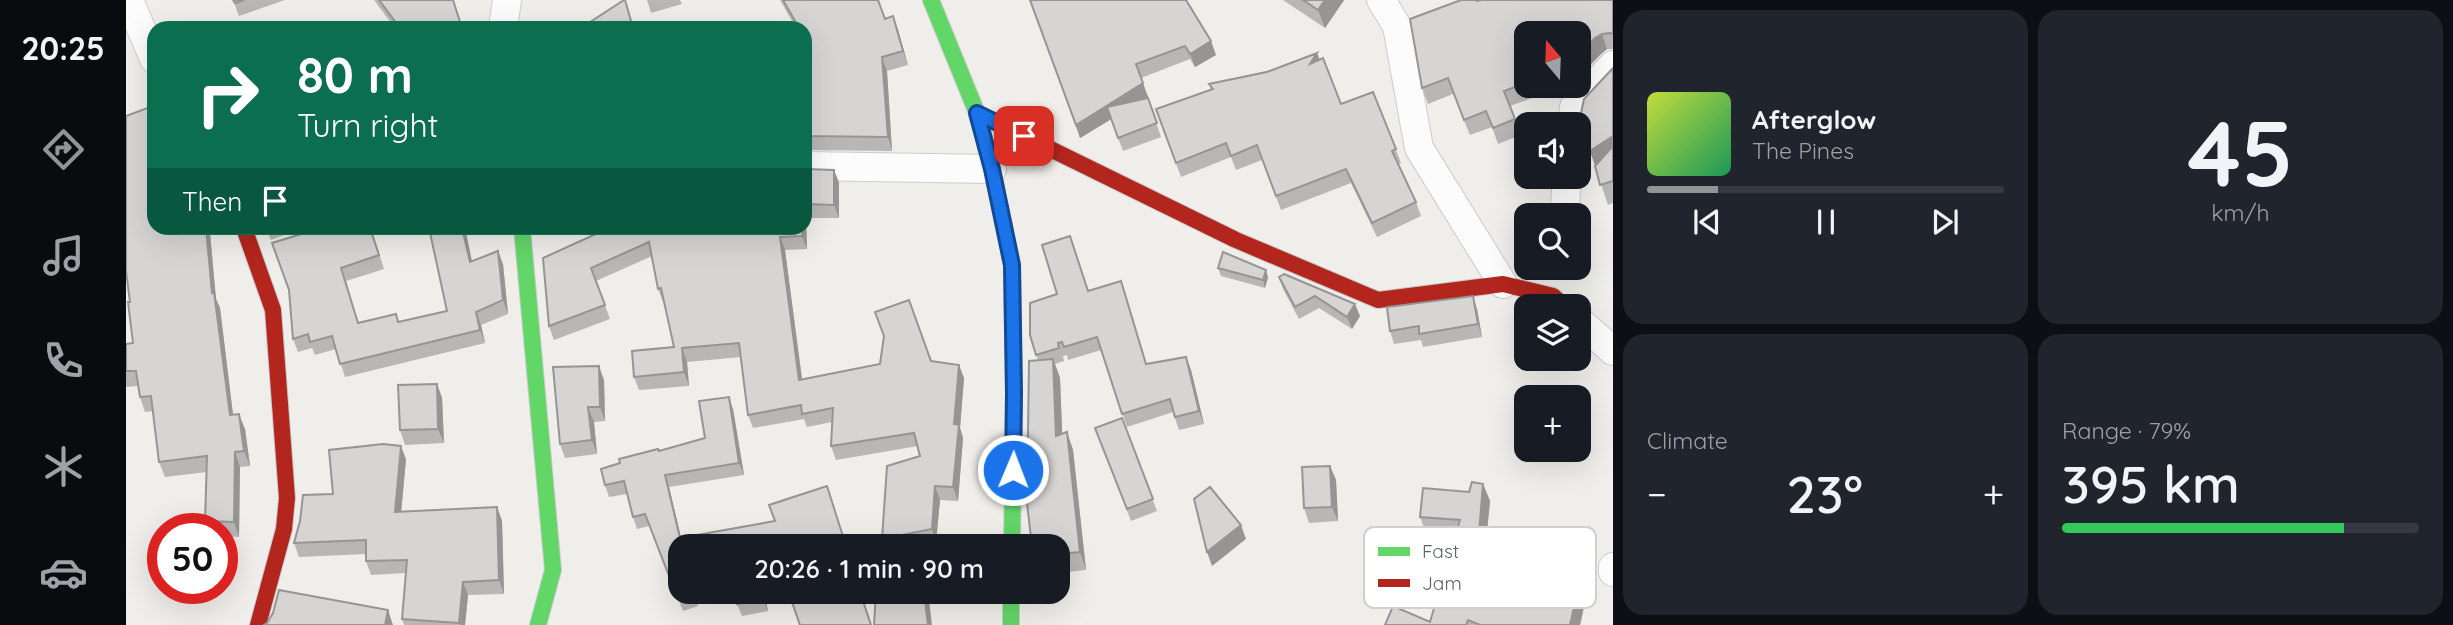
<!DOCTYPE html>
<meta charset="utf-8">
<style>
:root{--surface:#171b24;--page:#20242c;--text:#f1f3f6;--muted:#9ea1a6;--line:#363941;--accent:#919496}
body{margin:0;font-family:Quicksand,sans-serif;background:var(--page);color:var(--text);height:100vh;display:flex;flex-direction:column;font-size:26px;white-space:nowrap}
*{box-sizing:border-box;margin:0}
p{font-size:23px;color:var(--muted)}
.icon{flex:none;width:38px;height:38px;fill:none;stroke:currentColor;stroke-width:2;stroke-linecap:round;stroke-linejoin:round}
.map{position:relative;flex:1;overflow:hidden}
.panel{display:flex;flex-direction:column;gap:10px;padding:10px;background:#0d0f14;width:840px}
.panel>*{flex:none}
.top-card{position:absolute;left:21px;top:21px;width:665px;height:214px;border-radius:21px;box-shadow:0 7px 28px #0002;background:#0b6e4f;color:#fff;overflow:hidden}
.needle{width:46px;rotate:341deg}
.tools{position:absolute;left:1388px;top:21px;display:grid;gap:14px}
.tools a{display:grid;place-items:center;width:77px;height:77px;border-radius:14px;background:var(--surface);box-shadow:0 7px 28px #0002;font-size:35px}
.speed{position:absolute;left:21px;top:513px;display:flex;gap:14px;font-size:35px;font-weight:700;text-align:center}
.speed>*{display:grid;place-content:center;width:91px;height:91px;border-radius:50%;background:var(--surface);box-shadow:0 7px 28px #0002;line-height:1}
.speed .limit{border:10px solid #d22;background:#fff;color:#111}
.pin{position:absolute;display:grid;place-items:center;width:60px;height:60px;color:#fff;margin:-30px;border-radius:14px;box-shadow:0 4px 10px #0006}
.me{position:absolute;width:77px;margin:-38px;rotate:1deg;stroke-linejoin:round;filter:drop-shadow(0 0 5px #0008)}
.turn{display:flex;align-items:center;gap:24px;height:147px;padding:0 35px;font-size:32px}
.turn .icon{width:91px;height:91px;stroke-width:2.5}
.turn b{display:block;font-size:49px;line-height:60px}
.then{display:flex;align-items:center;height:66px;padding:0 35px;background:#0003;gap:14px;font-size:26px}
.big{font-size:52px;font-weight:600;line-height:1.1}
.panel .card{flex:1;display:flex;flex-direction:column;justify-content:center;gap:10px;min-width:0;padding:0 24px;border-radius:21px;background:var(--page)}
.panel .dial{align-items:center;gap:0}
.dial b{font-size:91px;line-height:1}
.song{display:flex;align-items:center;gap:21px}
.cover{width:84px;height:84px;border-radius:10px;background:linear-gradient(135deg,hsl(70 70% 55%),hsl(150 70% 35%))}
.played{height:7px;border-radius:4px;background:linear-gradient(90deg,var(--accent) 20%,var(--line) 20%)}
.keys{display:flex;justify-content:space-around;direction:ltr}
.heat{display:flex;justify-content:space-between;align-items:center;font-size:38px;direction:ltr}
.charge{height:10px;border-radius:5px;background:linear-gradient(90deg,#34c759 79%,var(--line) 0)}
.panel .tiles{flex:1;display:grid;gap:10px;grid-template-columns:repeat(2,1fr)}
.trip{position:absolute;left:542px;top:534px;width:402px;height:70px;border-radius:21px;background:var(--surface);box-shadow:0 7px 28px #0002;font-weight:600;line-height:70px;text-align:center}
main{display:flex;flex:1;min-height:0}
.tabs{display:flex;flex-direction:column;width:126px;justify-content:space-around;align-items:center;background:#090b0e;color:var(--muted)}
.tabs .icon{width:49px;height:49px}
.tabs .current{color:var(--accent)}
.tabs b{font-size:32px;color:var(--text)}
.map>svg:first-child{display:block}
.lines{fill:none;stroke-linecap:round;stroke-linejoin:round}
.street-casing{stroke:#cbcccc;stroke-width:30}
.fast-casing{stroke:#cacacb;stroke-width:18}
.jam-casing{stroke:#cacacb;stroke-width:18}
.street{stroke:#fdfcfc;stroke-width:28}
.fast{stroke:#63d668;stroke-width:16}
.jam{stroke:#b3261e;stroke-width:16}
.wall{fill:#b8b7b5}
.shaded-wall{fill:#969594}
.building{fill:#d6d5d3;stroke:#969594;stroke-width:2}
.route-casing{stroke:#114b97;stroke-width:18}
.route{stroke:#1a73e8;stroke-width:12}
.key{fill:#fff;stroke:#cfd0d2;stroke-width:2}
.key-label{font-size:19px;fill:#5f6368}
</style>
<main>
<nav class="tabs">
<b>20:25</b>
<svg class="icon current" aria-label="directions" viewBox="0 0 24 24"><path d="M12 3l9 9-9 9-9-9zM9 14v-3h6M13 9l2 2-2 2"/></svg>
<svg class="icon" aria-label="music" viewBox="0 0 24 24"><path d="M9 18V5l10-2v13"/><circle cx="6" cy="18" r="3"/><circle cx="16" cy="16" r="3"/></svg>
<svg class="icon" aria-label="phone" viewBox="0 0 24 24"><path d="M5 4h4l2 5-3 2q2 4 5 5l2-3 5 2v4C11 20 4 13 5 4z"/></svg>
<svg class="icon" aria-label="climate" viewBox="0 0 24 24"><path d="M12 3v18M4 7l16 10M4 17L20 7"/></svg>
<svg class="icon" aria-label="car" viewBox="0 0 24 24"><path d="M5 17H2v-5l4-1 3-4h7l3 4 3 1v5h-3M9 17h6M6 11h13"/><circle cx="7" cy="17" r="2"/><circle cx="17" cy="17" r="2"/></svg>
</nav>
<div class="map">
<svg width="1487" height="625" viewBox="0 0 1487 625">
<rect width="100%" height="100%" fill="#efeeea"/>
<g class="lines">
<g class="street-casing">
<path id="street" d="M3 0 28 59
M1255 0 1271 26 1293 148 1377 284
M377 28 381 0
M1446 124 1448 107 1487 65
M679 166 866 169
M1435 215 1439 206 1441 177
M1452 320 1487 351
M1487 567V572"/>
</g>
<g class="fast-casing">
<path id="fast" d="M805 0 851 113 866 169 886 265 888 393 886 546
M396 228 427 570 412 625
M885 592V625"/>
</g>
<g class="jam-casing">
<path id="jam" d="M851 113 1110 240 1252 300 1377 284 1427 296 1438 306
M118 228 147 310 161 498 158 529 132 625"/>
</g>
<use href="#street" class="street"/>
<use href="#fast" class="fast"/>
<use href="#jam" class="jam"/>
</g>
<path class="wall" d="M107 0H159L113 16Z
M248 0H327L336 28H269Z
M521 0H554L556 4 525 13Z
M654 0H752L759 19 772 30 782 65 761 71 766 151 679 150V97H682L679 28H670Z
M904 0 1090 55 1069 67 1064 59 1015 78 1022 97 1018 99 1022 98 1035 137 997 151 985 119 954 138Z
M1157 0H1218L1199 28Z
M1487 0V49H1481L1475 54 1400 33V86H1445L1436 95 1431 89 1384 106 1395 135 1372 144 1366 127 1344 135 1327 94 1302 104 1296 88 1351 1Z
M1194 59 1215 104 1247 92 1275 163 1272 164 1290 202 1295 216 1251 237 1225 183 1155 210 1136 160 1110 170 1105 157 1055 177 1030 109 1085 89 1083 84Z
M1487 68V203L1482 205 1464 151Z
M708 170 713 183V218H680L681 249 659 250 676 380 805 361 838 378 834 428 837 438 832 501 814 500 810 542 792 546H758L756 539 794 456 792 446 710 460 705 446 706 422 681 427 678 419 627 428 622 415 615 357 561 362 563 386 513 390 508 377 548 347 538 302H537L532 289 526 256 470 281 484 319 428 340 423 326 470 234 679 228V179Z
M28 228 84 233 90 299 94 308 107 415 119 429 124 466 114 467 113 537 96 536V528H82L79 521 81 472 39 477 33 462 27 411 19 412 14 397 12 386 0 387V344L7 343 4 302Z
M140 228H155L158 235 145 240Z
M195 228H245L258 269 220 281 232 322H273L321 311 303 228H339L346 262 377 264 382 314 355 325 359 343 219 377 210 349 189 355 186 348 172 352 167 339Z
M1092 268 1142 277 1139 288 1095 276Z
M1153 277 1234 316 1226 329 1193 308 1173 319 1157 289Z
M962 291 999 294 1020 364 1060 357 1065 370 1078 424 1053 430 1047 412 1001 427 975 350 942 360 941 355 937 356 938 361 929 364 934 378 936 433 941 432 947 450 960 570 933 573V546L912 360 904 335 931 294Z
M1351 309 1356 337 1297 347 1295 340 1268 344 1264 331Z
M478 380 479 421 468 422 471 454 439 458 434 444Z
M311 384 316 398 318 443 279 445 274 430Z
M607 409 618 475 543 487 555 538 720 546H555V592H568L572 606 557 611 523 526 511 529 507 517 501 494 483 497 479 485 533 451 579 438Z
M996 418 1031 511 1005 521 969 428Z
M280 459 275 512 371 507 376 521 378 594 342 595 339 625H278L276 619 280 573 245 575 240 561V554L173 557 168 543 207 494Z
M1204 466 1210 480 1212 521 1183 523 1178 508Z
M1357 484 1364 501 1358 560 1460 598 1454 625H1259L1304 622 1329 536 1300 533 1294 517Z
M609 592H638L642 611 616 616 611 604Z"/>
<path class="shaded-wall" d="M1199 0H1218L1199 28 1192 10Z
M767 16 772 30 782 65 777 51Z
M1476 34 1481 49 1475 54 1452 78V56L1469 38Z
M1085 41 1090 55 1069 67 1064 54Z
M1191 53 1197 67 1184 64Z
M756 57 761 71 766 151 762 137Z
M1010 64 1022 97 954 138 950 125Z
M1432 86H1445L1436 95Z
M1487 136V156L1470 167 1464 151Z
M708 170 713 183V218L708 205Z
M679 214 680 218 681 249 676 236V228H679Z
M80 228H82L84 233 90 299 94 308 109 431 104 415 86 293Z
M336 228H339L349 276 344 262Z
M654 237 659 250 678 394 673 380Z
M372 251 377 264 382 314 377 300Z
M1140 270 1142 277 1139 288 1137 280Z
M1347 296 1351 309 1356 337 1352 324Z
M1229 304 1234 316 1226 329 1221 317Z
M350 312 355 325 359 343 354 330Z
M556 348 561 362 563 386 558 372Z
M1060 357 1065 370 1078 424 1073 411Z
M927 359 934 378 937 454 930 436Z
M833 365 838 378 834 428 837 438 832 501 827 487 828 424Z
M473 366 478 380 479 421 474 407Z
M311 384 316 398 318 443 312 429Z
M603 397 607 409 618 475 613 463Z
M462 407 468 422 471 454 466 440Z
M113 414 119 429 124 466 118 451Z
M941 432 947 450 960 570 954 552Z
M275 446 280 459 274 525 269 512Z
M109 452 114 467 113 537 108 522Z
M1204 466 1210 480 1212 521 1206 507Z
M539 475 543 487 557 546 554 538Z
M1357 484 1364 501 1357 574 1351 558Z
M809 486 814 500 810 542 806 529Z
M371 507 376 521 378 594 373 580Z
M1115 525 1120 539 1086 566 1081 552Z
M1454 581 1460 598 1454 625H1444Z
M337 582 342 595 339 625H334Z
M636 592H638L642 611 637 599Z
M798 592H802L806 625H802Z
M262 610 267 625H259Z"/>
<path class="building" d="M107 0H118L109 3Z
M253 0H327L336 28H274Z
M498 0H499L507 28H455Z
M657 0H752L759 19 767 16 777 51 756 57 762 137 679 136V97H682L679 28H673Z
M904 0H1060L1085 41 1064 54 1059 46 1010 64 1017 83 950 125Z
M1177 0H1199L1192 10Z
M1335 0H1350L1351 1 1355 0H1487V34L1484 33 1476 34 1469 38 1452 56V33H1400V83L1378 91 1389 119 1367 128 1360 111 1338 120 1322 78 1296 88 1284 19Z
M1191 53 1184 64 1197 58 1215 104 1247 92 1270 149 1266 151 1290 202 1246 223 1220 169 1150 196 1131 145 1105 156 1100 143 1050 163 1030 109 1087 89 1083 84 1141 72Z
M1487 68V136L1464 151 1454 118 1458 99Z
M1022 98 1031 123 992 138 981 107Z
M24 107 28 119V228H80L86 293 88 292 104 415 113 414 118 451 109 452 108 522 79 521 81 456 33 462 25 396 14 397 10 371H0V344L7 343 2 302H4L0 271V116Z
M1487 146V181L1474 185 1469 166Z
M679 169 708 170V205L679 204V179H681Z
M195 228H244L253 255 215 268 232 323 270 314 272 322 321 311 303 228H336L344 262 372 251 377 300 350 312 354 330 214 364 206 336 184 342 182 334 167 339 163 290 146 243Z
M469 228H676V236L654 237 673 380 754 364 758 336 749 312 783 300 805 361 833 365 828 424 833 425 827 487 809 486 806 529 756 539 761 466 794 456 788 433 705 446 707 408 676 414 675 405 622 415 613 343 556 348 558 372 508 377 506 351 548 347 535 288 532 289 523 242 465 268 479 305 423 326 417 258 470 234Z
M944 236 962 291 995 281 1020 364 1060 357 1073 411 1049 417 1044 399 996 414 971 337 938 347 936 342 932 343 933 348 910 355 904 335V303L931 294 916 245Z
M1097 252 1140 270 1137 280 1092 268Z
M1158 274 1229 304 1221 317 1189 296 1169 307 1153 277Z
M1347 296 1352 324 1293 334V326L1264 331 1261 307Z
M927 359 930 436 941 432 954 552 933 554V546H906L901 503 903 361Z
M473 366 474 407H462L466 440 434 444 427 367Z
M311 384 312 429 274 430 272 385Z
M603 397 613 463 539 475 554 538 649 521 643 505 701 486 720 546H555V592H567V594L552 599 519 514 507 517 498 481 479 485 475 469 494 463 493 459 532 449 533 451 579 438 573 401Z
M996 418 1027 499 1001 509 969 428Z
M257 444 275 446 269 512 371 507 373 580 337 582 333 623 276 619 281 560 240 561V540L168 543 174 521 177 495 207 494 203 450Z
M1204 466 1206 507 1178 508 1176 467Z
M1346 482 1357 484 1351 558 1412 576 1413 572 1454 581 1444 625H1354L1342 620 1340 625H1259L1267 606 1304 622 1334 520 1294 517 1297 488 1343 492Z
M1084 487 1115 525 1081 552 1068 499Z
M153 590 262 610 259 625H138L141 623 147 613Z
M609 592H636L637 599 611 604Z
M700 592H734L745 625H674L666 602Z
M750 592H798L802 625H748Z"/>
<g class="lines">
<g class="route-casing">
<path id="route" d="M887 470 888 394 886 265 866 169 851 113 898 136"/>
</g>
<use href="#route" class="route"/>
</g>
<rect x="1238" y="527" width="232" height="81" rx="10" class="key"/>
<rect x="1252" y="547" width="32" height="9" fill="#63d668"/>
<rect x="1252" y="579" width="32" height="8" fill="#b3261e"/>
<g class="key-label">
<text x="1296" y="558">Fast</text>
<text x="1296" y="590">Jam</text>
</g>
</svg>
<div class="tools">
<a><svg class="needle" viewBox="-14 -14 28 28"><path d="M0-13l5 13h-10z" fill="#e53935"/><path d="M0 13l5-13h-10z" fill="#9ea1a6"/></svg></a>
<a><svg class="icon" aria-label="sound" viewBox="0 0 24 24"><path d="M4 9h4l5-4v14l-5-4H4zM17 9q2 3 0 6"/></svg></a>
<a><svg class="icon" aria-label="search" viewBox="0 0 24 24"><circle cx="10" cy="10" r="6"/><path d="M15 15l6 6"/></svg></a>
<a><svg class="icon" aria-label="layers" viewBox="0 0 24 24"><path d="M12 4l9 5-9 5-9-5zM3 14l9 5 9-5"/></svg></a>
<a>+</a>
</div>
<div class="speed"><div class="limit">50</div></div>
<div class="pin" style="left:898px;top:136px;background:#d93025"><svg class="icon" aria-label="arrive" viewBox="0 0 24 24"><path d="M6 21V4h12l-3 4 3 4H6"/></svg></div>
<svg class="me" style="left:887px;top:470px" viewBox="-20 -20 40 40"><circle r="17" fill="#1a73e8" stroke="#fff" stroke-width="3"/><path d="M0-11L8 9 0 5-8 9z" fill="#fff"/></svg>
<div class="trip">20:26 · 1 min · 90 m</div>
<div class="top-card">
<div class="turn"><svg class="icon" aria-label="right" viewBox="0 0 24 24"><path d="M7 20v-9h11M14 6l5 5-5 5"/></svg><div><b>80 m</b>Turn right</div></div>
<div class="then">Then<svg class="icon" aria-label="arrive" viewBox="0 0 24 24"><path d="M6 21V4h12l-3 4 3 4H6"/></svg></div>
</div>
</div>
<section class="panel">
<div class="tiles">
<div class="card">
<div class="song"><i class="cover"></i><div><b>Afterglow</b><p>The Pines</p></div></div>
<div class="played"></div>
<div class="keys"><svg class="icon" aria-label="previous" viewBox="0 0 24 24"><path d="M18 5L8 12l10 7zM5 5v14"/></svg><svg class="icon" aria-label="pause" viewBox="0 0 24 24"><path d="M8 5v14M16 5v14"/></svg><svg class="icon" aria-label="next" viewBox="0 0 24 24"><path d="M6 5l10 7-10 7zM19 5v14"/></svg></div>
</div>
<div class="card dial"><b>45</b><p>km/h</p></div>
<div class="card"><p>Climate</p>
<div class="heat"><a>−</a><b class="big">23°</b><a>+</a></div>
</div>
<div class="card"><p>Range · 79%</p><b class="big">395 km</b><div class="charge"></div></div>
</div>
</section>
</main>
